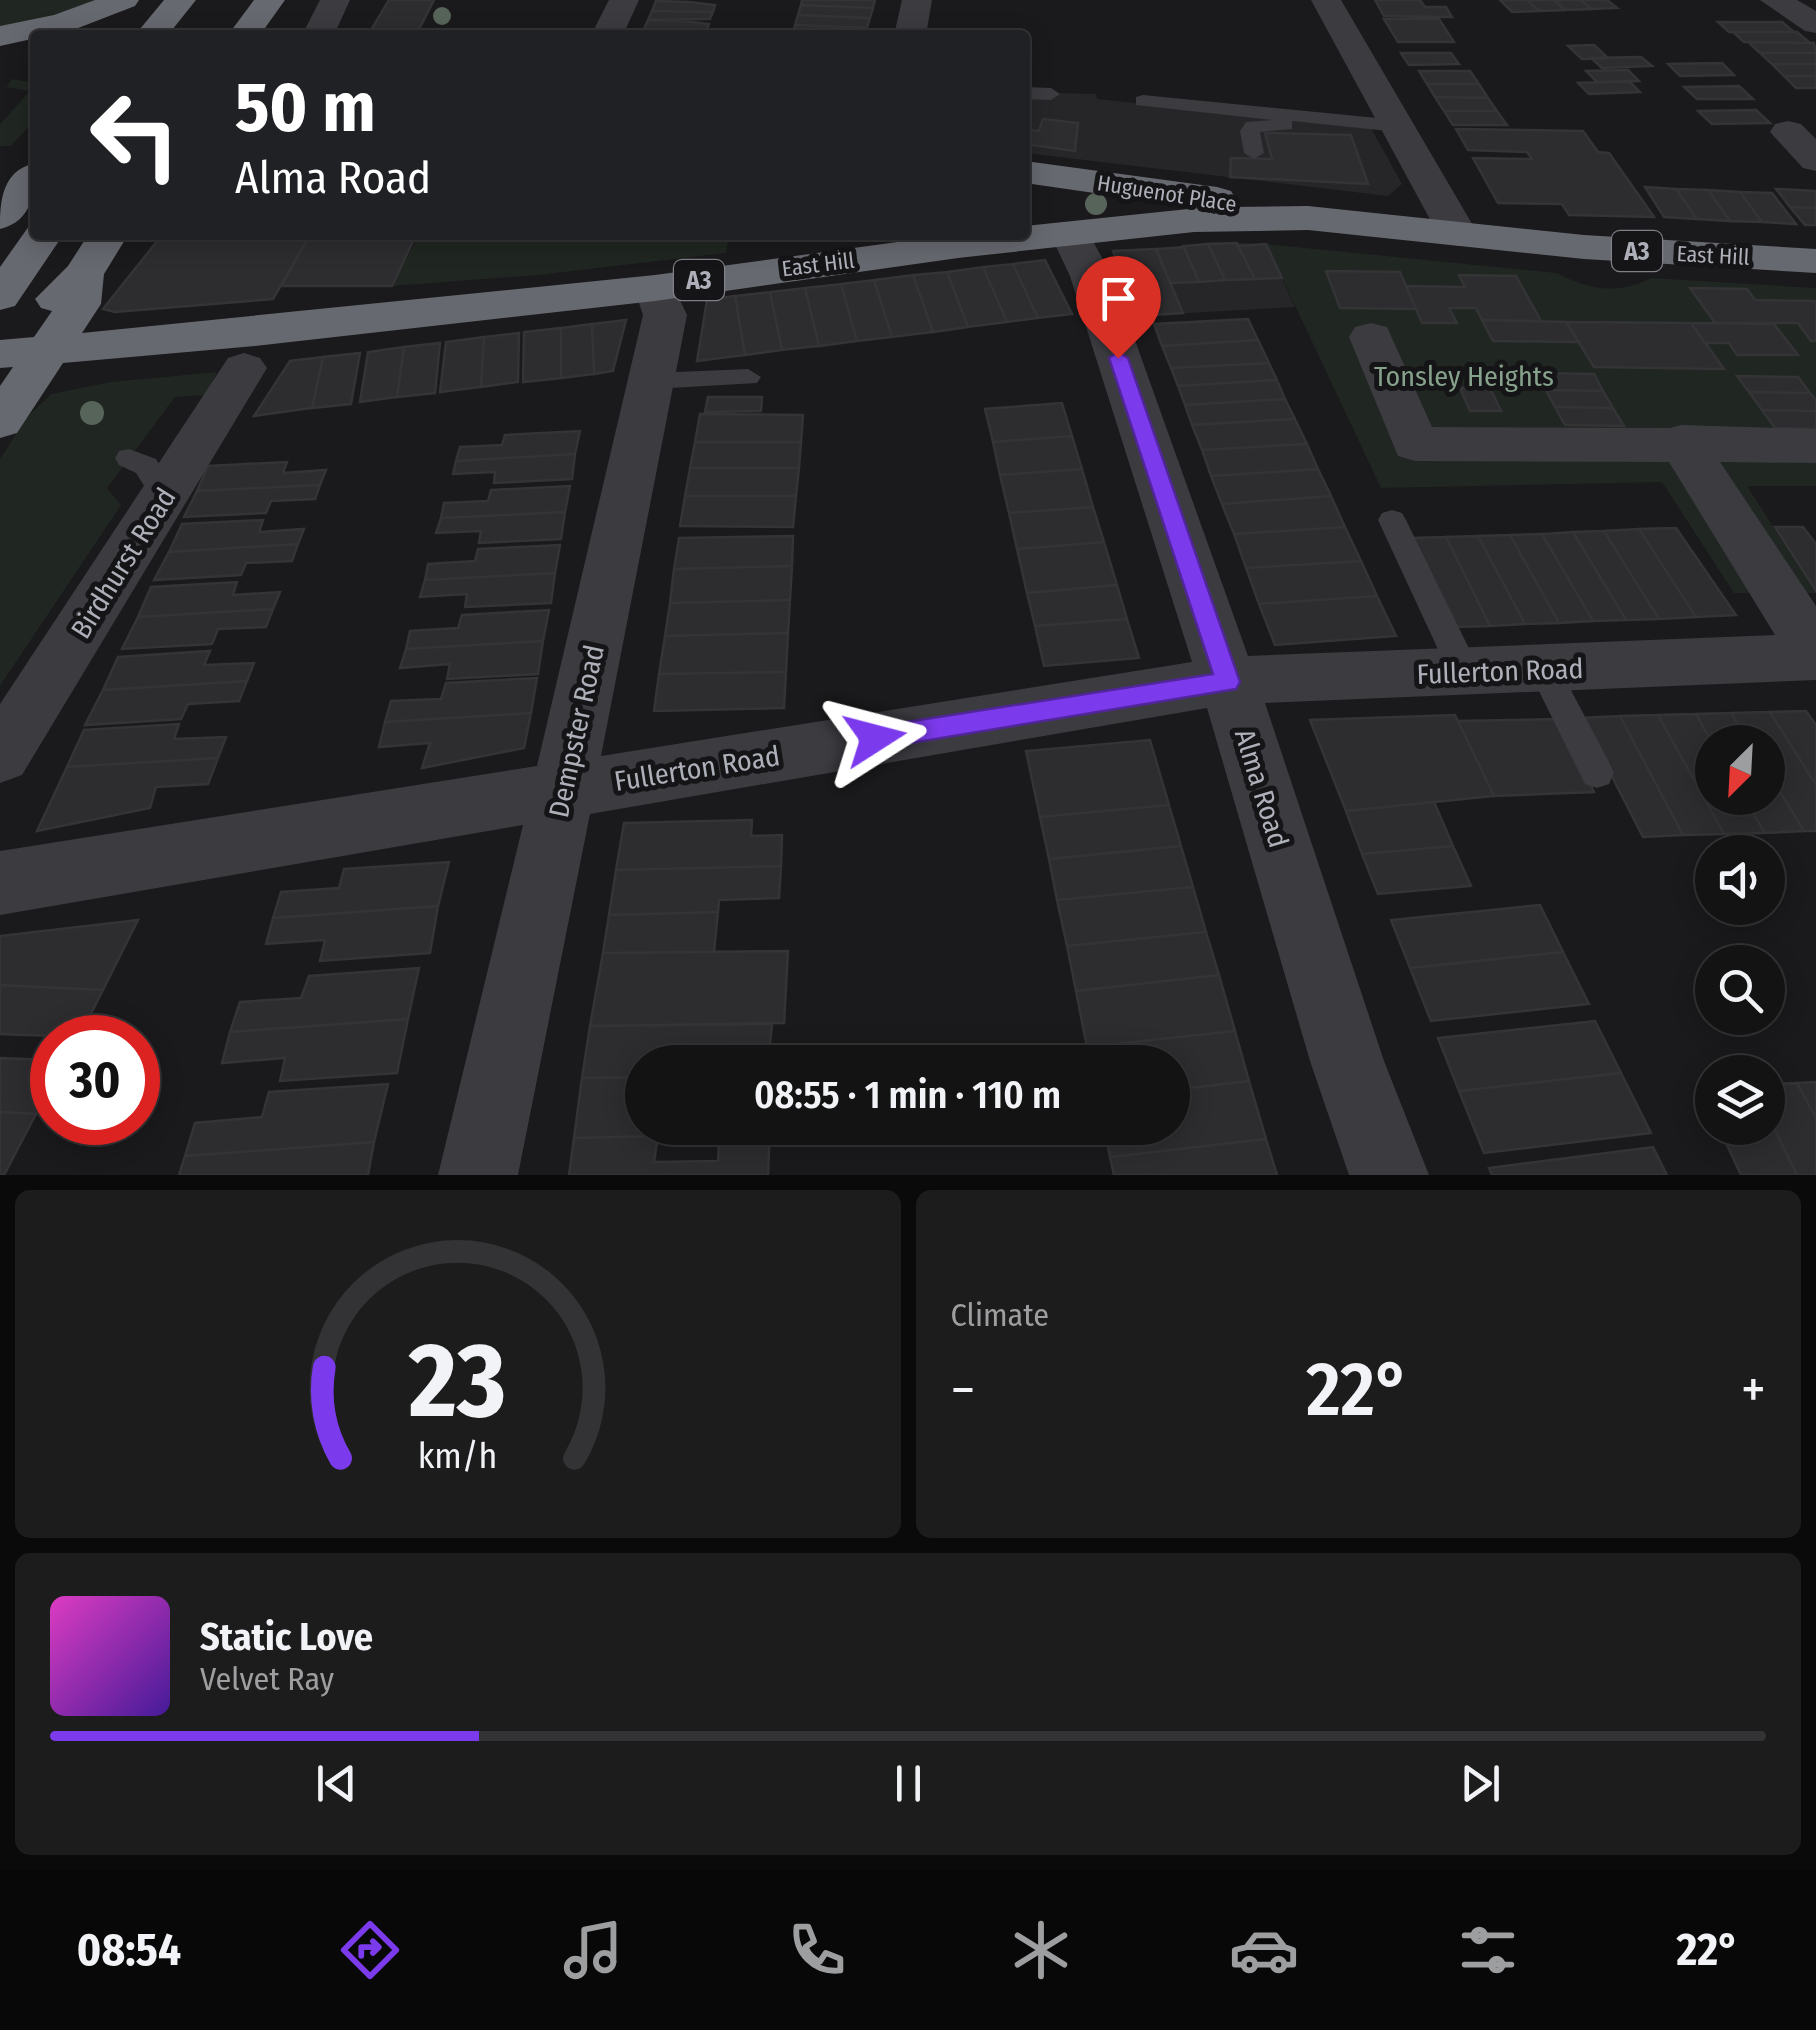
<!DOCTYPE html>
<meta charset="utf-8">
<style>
:root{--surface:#141314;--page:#1d1c1d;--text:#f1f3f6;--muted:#9d9ea0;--line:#333234;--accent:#7c3aed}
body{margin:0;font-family:"Fira Sans Condensed",sans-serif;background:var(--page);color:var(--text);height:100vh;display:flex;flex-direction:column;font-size:38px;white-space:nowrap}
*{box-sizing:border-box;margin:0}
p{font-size:32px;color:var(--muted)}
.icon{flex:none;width:55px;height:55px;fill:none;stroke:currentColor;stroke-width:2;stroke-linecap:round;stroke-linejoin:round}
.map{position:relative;height:1175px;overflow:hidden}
.sheet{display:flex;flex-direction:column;gap:15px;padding:15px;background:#0b0a0b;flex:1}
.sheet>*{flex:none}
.hud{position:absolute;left:30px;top:30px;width:1000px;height:210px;border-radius:10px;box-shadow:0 5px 25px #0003,0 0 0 2px var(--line);background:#202124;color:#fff;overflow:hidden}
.needle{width:65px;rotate:204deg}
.fabs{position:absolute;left:1695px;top:725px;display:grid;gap:20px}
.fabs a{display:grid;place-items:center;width:90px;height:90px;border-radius:50%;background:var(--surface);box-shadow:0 5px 25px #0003,0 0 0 2px var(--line);font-size:50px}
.speed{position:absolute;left:30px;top:1015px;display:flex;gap:20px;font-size:50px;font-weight:700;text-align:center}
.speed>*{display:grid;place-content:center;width:130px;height:130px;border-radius:50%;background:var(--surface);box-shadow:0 5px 25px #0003,0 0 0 2px var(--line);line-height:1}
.speed .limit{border:15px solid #d22;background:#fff;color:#111}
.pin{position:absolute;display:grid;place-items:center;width:85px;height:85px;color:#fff;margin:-102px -42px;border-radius:50% 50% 50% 0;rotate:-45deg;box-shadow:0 0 10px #0007}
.pin .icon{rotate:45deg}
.me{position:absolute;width:110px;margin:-55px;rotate:81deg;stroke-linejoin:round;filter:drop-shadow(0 0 8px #0008)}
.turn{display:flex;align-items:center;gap:35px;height:210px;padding:0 40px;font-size:45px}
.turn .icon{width:130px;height:130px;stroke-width:2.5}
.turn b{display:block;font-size:70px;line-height:85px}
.big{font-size:75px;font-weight:600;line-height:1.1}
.sheet .tile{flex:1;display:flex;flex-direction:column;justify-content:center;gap:15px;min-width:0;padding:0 35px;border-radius:15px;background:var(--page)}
.sheet .dial{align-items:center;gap:0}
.dial svg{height:260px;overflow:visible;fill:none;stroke:var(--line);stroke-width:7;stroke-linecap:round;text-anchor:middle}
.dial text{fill:var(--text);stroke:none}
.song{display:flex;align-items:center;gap:30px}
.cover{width:120px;height:120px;border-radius:15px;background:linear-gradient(135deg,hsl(310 70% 55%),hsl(260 70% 35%))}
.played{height:10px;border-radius:5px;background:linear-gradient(90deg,var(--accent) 25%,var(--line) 25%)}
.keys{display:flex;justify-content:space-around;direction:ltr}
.heat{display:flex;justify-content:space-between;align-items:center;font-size:55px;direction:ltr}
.sheet .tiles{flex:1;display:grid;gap:15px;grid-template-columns:1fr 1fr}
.tile:last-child{grid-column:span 2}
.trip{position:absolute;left:625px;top:1045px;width:565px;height:100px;border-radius:50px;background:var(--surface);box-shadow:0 5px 25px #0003,0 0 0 2px var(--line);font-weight:600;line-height:100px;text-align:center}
.menu{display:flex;height:160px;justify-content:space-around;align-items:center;background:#080808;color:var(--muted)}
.menu .icon{width:70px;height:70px}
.menu .active{color:var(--accent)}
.menu b{font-size:45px;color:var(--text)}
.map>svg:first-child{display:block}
.built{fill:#262528}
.green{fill:#202621}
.building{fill:#2d2c2f;stroke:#343437;stroke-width:2.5}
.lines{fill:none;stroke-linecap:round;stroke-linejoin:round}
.lane{fill:#3b3b40;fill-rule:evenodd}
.street{fill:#3b3b40;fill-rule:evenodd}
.highway{fill:#676970;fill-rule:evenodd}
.tree{fill:#566459}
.route{fill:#7c3aed;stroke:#51269a;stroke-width:2.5}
.labels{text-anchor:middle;stroke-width:10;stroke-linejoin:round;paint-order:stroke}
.far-street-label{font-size:22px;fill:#adafb9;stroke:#151416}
.shield{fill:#151416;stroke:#7f8088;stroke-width:2.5}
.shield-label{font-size:25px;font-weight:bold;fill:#adafb9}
.park-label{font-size:28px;fill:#87a28c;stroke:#151416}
.street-label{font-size:28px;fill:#adafb9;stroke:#151416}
</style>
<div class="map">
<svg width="1816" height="1175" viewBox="0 0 1816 1175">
<rect width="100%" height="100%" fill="#1a191b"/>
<path class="built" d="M1055 93 1096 94 1097 99 1371 128 1402 184 1388 196 1025 153V97Z
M1237 243 1266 244 1295 307 1138 316 1113 251Z"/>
<path class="green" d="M0 0H106L61 15 0 26Z
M12 79 35 83V120L11 146H0V124L30 91 6 87Z
M419 235H729L726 253 538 275 392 286Z
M1266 244 1557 273C1589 290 1618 295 1651 278L1816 288V486H1747L1816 593H1734L1662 482 1381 488Z
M217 372 206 395 175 397 107 488 121 505 0 686V459L28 416 51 394 111 382Z"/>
<path class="building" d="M389 0H434L416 35H368Z
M802 0H875L873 8 801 5Z
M1375 0H1420L1425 7H1446L1452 17 1384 16Z
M1500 0H1527L1539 11 1512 12Z
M1527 0H1554L1565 10 1539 11Z
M1554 0H1581L1591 9 1565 10Z
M1581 0H1607L1617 8 1591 9Z
M656 1 689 2 715 5 713 12 652 11Z
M801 5 873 8 870 18 798 15Z
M652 11 713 12 710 19 648 20Z
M798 15 870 18 867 28 795 25Z
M1384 19H1439L1454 42H1398Z
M648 20 683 21 709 24 706 32 643 31Z
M1718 22H1782L1794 32H1729Z
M795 25 867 28 866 35H792Z
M643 31 706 32 705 35H641Z
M1733 32H1797L1810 43 1744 42Z
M1748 42 1814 43 1816 53H1760Z
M1594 45 1608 58 1582 59 1568 46Z
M1401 53H1451L1459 64 1409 65Z
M1760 53H1816V64H1772Z
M1641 57 1652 66 1602 68 1591 58Z
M1722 63 1734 75 1680 76 1668 64Z
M1772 64H1816V76H1784Z
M1628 70 1639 81 1597 82 1586 71Z
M1419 71H1470L1479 84H1427Z
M1784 76H1816V88H1796Z
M1629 81 1640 92 1589 94 1578 83Z
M1427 84H1479L1488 98 1435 97Z
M1739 86 1753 99H1697L1684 87Z
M1435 97 1488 98 1497 111H1444Z
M1756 110 1770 123 1712 124 1698 111Z
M1444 111H1497L1507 125H1453Z
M1043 119 1078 123 1075 151 1025 144 1029 130 1039 131Z
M1456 129 1583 131 1598 152 1609 153 1654 217 1569 215 1562 204 1498 203 1473 158 1532 159 1527 152 1468 150Z
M1265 133 1351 135 1368 184 1230 177 1231 158 1272 159Z
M1645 187 1676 189 1697 219 1664 217Z
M1676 189 1708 190 1730 221 1697 219Z
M1776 189 1816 191V208L1790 207Z
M1708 190 1740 192 1762 222 1730 221Z
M1740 192 1772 193 1796 224 1762 222Z
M1790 207 1816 208V225H1805Z
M162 235H310L273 299 115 312 103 309Z
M310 235H416L392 286H281Z
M1237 243 1238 246 1255 279 1225 280 1208 244Z
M1208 244 1225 280 1199 282 1183 246Z
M1266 244 1282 278 1255 279 1238 246Z
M1184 247 1199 282 1170 283 1156 249Z
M1156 249 1183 313 1138 316 1113 251Z
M1045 260 1072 314 1038 318 1013 264Z
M1013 264 1038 318 1007 322 983 267Z
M983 267 1007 322 968 327 947 272Z
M1326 271 1400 272 1416 309 1340 308Z
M947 272 968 327 933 332 913 275Z
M913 275 933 332 892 337 874 280Z
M1459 275 1516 276 1541 321 1482 320 1476 308H1449L1457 323H1422L1406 286 1465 287Z
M874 280 892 337 857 341 841 284Z
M841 284 857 341 819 346 805 288Z
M805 288 819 346 782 350 770 292Z
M1690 288 1747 289 1755 300 1816 301V341H1811L1798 323H1715Z
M770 292 782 350 745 355 735 296Z
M735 296 745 355 697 361 707 300Z
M1248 319 1258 340 1162 346 1154 324Z
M626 320 613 371 594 374 592 324Z
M1482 320 1566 322 1579 342 1493 341Z
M1566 322 1691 323 1724 369 1594 367Z
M1691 323 1774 324 1798 355H1737L1729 343H1705Z
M592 324 594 374 561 378V328Z
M561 328V378L523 382 524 332Z
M519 333 518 382 481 387 484 337Z
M484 337 481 387 440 392 446 342Z
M1258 340 1269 363 1171 368 1162 346Z
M440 343 435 393 397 397 404 347Z
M404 347 397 397 360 402 368 352Z
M360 353 351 404 312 408 323 357Z
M323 357 312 408 254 416 290 361Z
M1269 363 1277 380 1178 386 1171 368Z
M1537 373 1594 374 1603 391 1546 390Z
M1737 376 1798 377 1810 393 1749 392Z
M1277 380 1285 399 1185 405 1178 386Z
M1460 388H1490L1501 411H1470Z
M1546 390 1603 391 1613 408 1555 407Z
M1749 392 1810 393 1816 400V411L1762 410Z
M708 397H762L761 411 705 412Z
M1285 399 1295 419 1192 425 1185 405Z
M1062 403 1072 436 993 442 985 409Z
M1555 407 1613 408 1624 426 1565 425Z
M1762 410 1816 411V429L1775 428Z
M700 414 803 415 801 442H695Z
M1295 419 1307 444 1202 450 1192 425Z
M580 431 575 454 456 461 460 447 502 445 505 435Z
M1072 436 1082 469 1000 475 993 442Z
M695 442H801L799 468H690Z
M1307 444 1318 469 1211 476 1202 450Z
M575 454 572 479 494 483 495 472 453 474 456 461Z
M287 462 283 473 326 470 320 485 197 491 208 466Z
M690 468H799L796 496H685Z
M1082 469 1093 507 1009 513 1000 475Z
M1318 469 1331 496 1222 504 1211 476Z
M320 485 315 499 271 501 266 513 184 517 197 491Z
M570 486 565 512 441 518 444 503 488 501 491 490Z
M685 496H796L793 527 680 526Z
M1331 496 1345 527 1234 534 1222 504Z
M1093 507 1104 542 1017 549 1009 513Z
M565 512 561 539 479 543 481 531 436 533 441 518Z
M263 520 259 532 304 529 298 544 169 552 182 524Z
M1345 527 1361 561 1246 568 1234 534Z
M1775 527H1803L1816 544V591Z
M1676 528 1736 615 1696 617 1639 529Z
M1639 529 1696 617 1659 619 1604 531Z
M1604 531 1659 619 1626 620 1573 532Z
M1573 532 1626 620 1593 621 1542 534Z
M1542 534 1593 621 1559 623 1510 535Z
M1510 535 1559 623 1525 624 1478 536Z
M793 536 792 566 674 569 679 538Z
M1478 536 1525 624 1490 626 1446 537Z
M1446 537 1490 626 1454 627 1412 538Z
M1104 542 1117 585 1027 593 1017 549Z
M298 544 292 561 246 563 241 575 154 580 169 552Z
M560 545 555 573 425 580 428 564 475 561 478 549Z
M1361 561 1377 596 1259 604 1246 568Z
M792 566 790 600 670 603 674 569Z
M555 573 551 603 465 607 467 594 420 597 425 580Z
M237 582 233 595 280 592 273 609 138 617 151 587Z
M1117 585 1127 619 1035 626 1027 593Z
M1377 596 1396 636 1275 645 1259 604Z
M790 600 788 633 665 636 670 603Z
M273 609 266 627 218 629 212 644 122 649 138 617Z
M549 610 543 641 406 649 410 631 458 628 462 615Z
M1127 619 1139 658 1044 666 1035 626Z
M788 633 786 672 659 674 665 636Z
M543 641 538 674 447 679 450 664 400 668 406 649Z
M210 651 204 665 254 663 247 681 103 690 118 657Z
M786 672 784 708 654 711 659 674Z
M537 678 531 713 385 722 391 701 441 699 446 683Z
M247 681 239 701 188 704 181 719 85 725 103 690Z
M1806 711 1816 725V785L1770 712Z
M1770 712 1816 785V831H1804L1768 772V742H1749L1731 713Z
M531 713 524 748 422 768 430 743 379 747 385 722Z
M1731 713 1749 742 1712 743 1696 714Z
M1696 714 1712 743V798H1744L1765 833 1724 834 1658 715Z
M1455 715 1494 796 1346 811 1310 720Z
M1658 715 1724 834 1683 835 1620 716Z
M1620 716 1683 835 1643 837 1582 718Z
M1559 719 1594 792 1494 796 1458 721Z
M179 724 174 739 226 737 218 758 67 767 84 730Z
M1150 740 1169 805 1040 817 1026 751Z
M218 758 208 784 156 787 150 808 37 831 67 767Z
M1768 772 1804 831 1765 833 1744 798H1768Z
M1434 802 1453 846 1362 854 1346 811Z
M1169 805 1181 846 1049 859 1040 817Z
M752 820 751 836 782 835 781 866 616 870 624 823Z
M1181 846 1193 887 1057 900 1049 859Z
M1453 846 1471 886 1378 894 1362 854Z
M449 862 438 906 273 918 281 892 339 888 344 869Z
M781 866 779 898 719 900 718 912 609 915 616 870Z
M1193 887 1206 932 1067 946 1057 900Z
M1540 905 1563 952 1410 968 1391 920Z
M438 906 430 953 320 961 325 940 266 944 273 918Z
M718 912 714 952 603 953 609 915Z
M138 920 103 990 0 985V936Z
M1206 932 1219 975 1076 991 1067 946Z
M788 951 784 1023 590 1026 603 953Z
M1563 952 1589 1004 1431 1021 1410 968Z
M419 968 408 1019 230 1032 240 1002 301 998 309 976Z
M1219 975 1235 1031 1087 1047 1076 991Z
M0 985 103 990 79 1037 0 1034Z
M408 1019 397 1073 280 1081 285 1058 222 1063 230 1032Z
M1595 1021 1621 1073 1459 1091 1438 1038Z
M772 1024 770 1044H733L730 1062H642V1077L582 1078 590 1026Z
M1235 1031 1249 1081 1172 1090V1062H1091L1087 1047Z
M0 1058 52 1060V1080L36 1114 0 1112Z
M1621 1073 1651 1133 1484 1153 1459 1091Z
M642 1077V1128H659L658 1136 574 1138 582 1078Z
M1249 1081 1266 1139 1110 1157 1104 1128H1172V1090Z
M1816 1082V1118L1797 1083Z
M1797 1083 1816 1118V1175H1797L1768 1116V1084Z
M388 1084 374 1142 185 1156 195 1123 262 1117 269 1092Z
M0 1112 36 1114 4 1175H0Z
M1768 1116 1797 1175H1741L1719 1128H1768Z
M720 1128H770L768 1175H569L574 1138 658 1136 654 1162 718 1161Z
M1266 1139 1277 1175H1114L1110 1157Z
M374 1142 368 1175H179L185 1156Z
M1653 1147 1667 1175H1492L1489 1168Z"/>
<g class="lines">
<path class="lane" d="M1025 87 1051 88 1060 94 1051 100 1025 99Z
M1143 95 1398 120 1408 126 1398 132 1292 121V129L1260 132 1264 153 1254 159 1244 153 1240 131 1246 122 1273 120 1136 105V97Z
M748 369 761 377 757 383 653 389 640 381 653 373Z
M129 449 156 459 179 496 175 503H155L136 473 119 465 115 458 119 451Z
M1392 510 1402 513 1406 520 1481 673 1476 682 1465 686 1454 682 1449 673 1378 520 1382 513Z
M1544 656 1555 660 1609 762 1614 773 1609 784 1597 788 1585 784 1528 669 1533 660Z"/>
<path class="street" d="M320 0H350L334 35H302Z
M609 0H639L623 35H591Z
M902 0H932L926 35H894Z
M1311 0H1341L1478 234 1472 243 1458 246 1444 243 1438 234Z
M1760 0H1797L1816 11V33L1805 31Z
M1788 121 1801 124 1816 139V171L1803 168 1770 132 1775 124Z
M1070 222 1084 225 1112 276 1248 656 1775 635 1669 462 1415 461 1398 456 1349 337 1355 327 1371 323 1387 327 1432 427 1670 428 1681 425 1816 429V463L1720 462 1816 606V680L1265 703 1384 1061 1429 1175H1349L1310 1061 1207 708 590 814 518 1175H438L523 825 0 915V851L537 766 643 315 634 288 640 279 655 275 670 279 687 315 601 756 1192 662 1070 276 1050 234 1056 225Z
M244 353 260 358 267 368 22 775 0 783V704L228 358Z"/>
<path class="highway" d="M95 0H139L135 6 73 30 0 46V26L54 15Z
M164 0H196L168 35H135Z
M254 0H285L260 35H228Z
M1025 161 1217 187 1231 191 1236 199 1230 207 1308 206 1584 235 1816 249V273L1584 259 1308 230 1194 232 958 258 655 301 255 346 63 363 17 433 0 438V386L13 367 0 368V340L34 337 52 311 41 308 35 299 68 266 88 235H128L104 274 101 304 82 333 655 275 949 235H1025V226L1198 208 1025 183Z
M35 163C35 192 33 221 0 229 0 200 2 171 35 163Z
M35 225V235H63L15 306 0 310V267L29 226Z"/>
</g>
<g class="tree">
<circle cx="442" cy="16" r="9"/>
<circle cx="1096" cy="204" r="11"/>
<circle cx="92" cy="413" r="12"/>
</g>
<path class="route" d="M1118 352 1128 358 1240 682 1236 689 875 749 866 746 863 738 866 731 875 727 1213 674 1109 358Z"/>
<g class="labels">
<g class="far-street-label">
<text transform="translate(1167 193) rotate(9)" y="8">Huguenot Place</text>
<text transform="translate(1713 255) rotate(3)" y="8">East Hill</text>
<text transform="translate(818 264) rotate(-7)" y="8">East Hill</text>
</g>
<g class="shield">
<rect x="1612" y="231" width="50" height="40" rx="8"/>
<rect x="674" y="260" width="50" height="40" rx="8"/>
</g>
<g class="shield-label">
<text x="1637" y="260">A3</text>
<text x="699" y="289">A3</text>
</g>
<g class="park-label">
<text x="1464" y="386">Tonsley Heights</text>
</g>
<g class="street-label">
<text transform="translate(123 563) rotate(-58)" y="10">Birdhurst Road</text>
<text transform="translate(1500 671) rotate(-2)" y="10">Fullerton Road</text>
<text transform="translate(576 731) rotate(-78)" y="10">Dempster Road</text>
<text transform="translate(697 768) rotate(-9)" y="10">Fullerton Road</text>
<text transform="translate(1262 788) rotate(73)" y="10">Alma Road</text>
</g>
</g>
</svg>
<div class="fabs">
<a><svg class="needle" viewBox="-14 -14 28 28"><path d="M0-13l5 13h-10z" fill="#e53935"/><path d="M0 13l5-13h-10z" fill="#9d9ea0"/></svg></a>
<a><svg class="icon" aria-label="sound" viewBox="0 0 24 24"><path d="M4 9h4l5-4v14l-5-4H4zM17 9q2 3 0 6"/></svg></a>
<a><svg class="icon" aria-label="search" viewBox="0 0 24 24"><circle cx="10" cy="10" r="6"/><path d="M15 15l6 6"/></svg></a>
<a><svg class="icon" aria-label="layers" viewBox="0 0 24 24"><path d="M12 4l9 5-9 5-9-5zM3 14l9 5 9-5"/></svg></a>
</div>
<div class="speed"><div class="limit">30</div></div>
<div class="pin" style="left:1118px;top:358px;background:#d93025"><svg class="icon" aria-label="arrive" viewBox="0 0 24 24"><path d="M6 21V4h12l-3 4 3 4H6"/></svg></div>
<svg class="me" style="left:875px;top:738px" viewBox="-20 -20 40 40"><path d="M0-17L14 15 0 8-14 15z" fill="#7c3aed" stroke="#fff" stroke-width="4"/></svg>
<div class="trip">08:55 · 1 min · 110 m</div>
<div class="hud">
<div class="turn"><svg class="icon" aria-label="left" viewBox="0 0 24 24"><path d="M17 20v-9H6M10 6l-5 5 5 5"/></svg><div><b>50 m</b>Alma Road</div></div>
</div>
</div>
<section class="sheet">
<div class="tiles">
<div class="tile dial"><svg viewBox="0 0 100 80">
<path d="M14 69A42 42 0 1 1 86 69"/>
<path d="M14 69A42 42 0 0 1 9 41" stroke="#7c3aed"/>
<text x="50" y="56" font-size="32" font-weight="700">23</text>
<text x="50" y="72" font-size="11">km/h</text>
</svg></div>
<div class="tile"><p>Climate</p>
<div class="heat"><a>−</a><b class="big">22°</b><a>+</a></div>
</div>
<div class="tile">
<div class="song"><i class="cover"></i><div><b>Static Love</b><p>Velvet Ray</p></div></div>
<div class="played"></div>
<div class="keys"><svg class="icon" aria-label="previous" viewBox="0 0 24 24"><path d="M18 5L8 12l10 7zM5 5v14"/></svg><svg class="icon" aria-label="pause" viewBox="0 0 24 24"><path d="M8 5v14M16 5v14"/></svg><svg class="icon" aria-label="next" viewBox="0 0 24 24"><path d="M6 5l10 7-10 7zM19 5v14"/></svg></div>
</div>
</div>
</section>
<nav class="menu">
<b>08:54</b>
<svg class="icon active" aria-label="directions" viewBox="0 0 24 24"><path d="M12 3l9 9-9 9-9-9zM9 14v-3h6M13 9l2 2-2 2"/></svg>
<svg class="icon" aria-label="music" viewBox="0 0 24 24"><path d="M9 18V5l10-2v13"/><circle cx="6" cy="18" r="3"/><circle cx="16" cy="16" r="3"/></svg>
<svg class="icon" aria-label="phone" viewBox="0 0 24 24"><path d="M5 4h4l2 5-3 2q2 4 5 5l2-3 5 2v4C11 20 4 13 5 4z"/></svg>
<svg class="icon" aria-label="climate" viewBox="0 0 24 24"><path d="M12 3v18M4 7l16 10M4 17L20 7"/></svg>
<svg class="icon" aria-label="car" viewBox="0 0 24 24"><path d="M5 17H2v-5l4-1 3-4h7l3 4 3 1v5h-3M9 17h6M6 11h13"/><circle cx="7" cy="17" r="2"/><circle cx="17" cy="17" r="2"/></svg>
<svg class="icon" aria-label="filters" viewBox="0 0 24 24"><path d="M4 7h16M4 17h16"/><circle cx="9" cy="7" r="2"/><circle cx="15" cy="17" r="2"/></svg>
<b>22°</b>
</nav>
